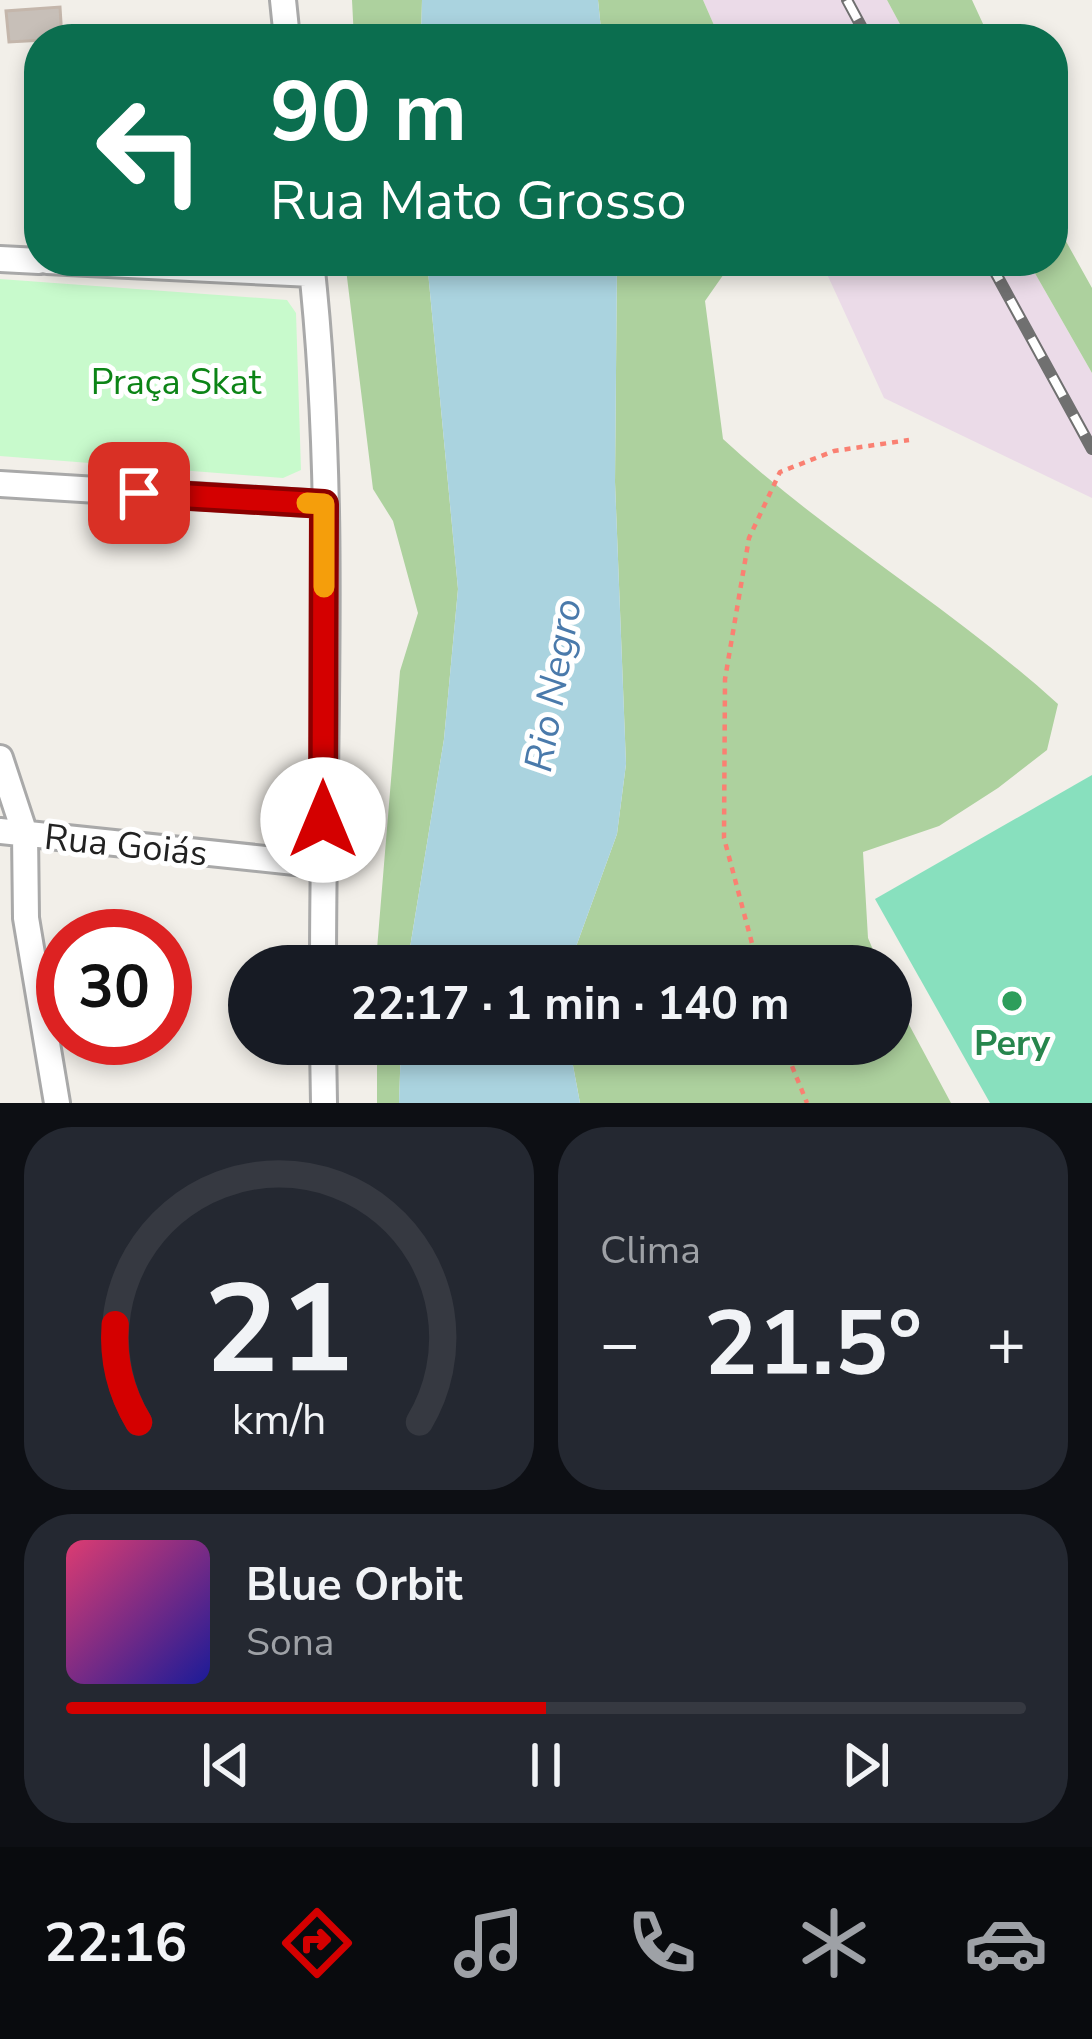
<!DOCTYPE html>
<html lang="pt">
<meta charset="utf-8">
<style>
:root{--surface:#171b24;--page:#242831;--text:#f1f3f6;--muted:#9ea1a6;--line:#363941;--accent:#d40000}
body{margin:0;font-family:"Nunito Sans",sans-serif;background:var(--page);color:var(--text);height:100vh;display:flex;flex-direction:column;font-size:45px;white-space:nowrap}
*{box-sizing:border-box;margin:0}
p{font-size:39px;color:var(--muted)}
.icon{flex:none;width:66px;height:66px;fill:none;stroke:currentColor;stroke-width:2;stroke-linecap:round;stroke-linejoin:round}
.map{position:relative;height:1103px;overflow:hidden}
.drawer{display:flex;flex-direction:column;gap:24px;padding:24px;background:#0d0f14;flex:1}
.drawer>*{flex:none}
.guide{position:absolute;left:24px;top:24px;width:1044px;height:252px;border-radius:48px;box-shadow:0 6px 18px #0003;background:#0b6e4f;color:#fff;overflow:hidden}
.speed{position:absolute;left:36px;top:909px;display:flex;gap:24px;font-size:60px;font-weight:700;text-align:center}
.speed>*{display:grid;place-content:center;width:156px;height:156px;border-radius:50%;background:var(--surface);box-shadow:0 6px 18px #0003;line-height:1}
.speed .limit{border:18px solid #d22;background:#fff;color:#111}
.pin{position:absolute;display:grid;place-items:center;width:102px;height:102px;color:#fff;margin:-51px;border-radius:24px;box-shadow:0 6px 18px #0006}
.me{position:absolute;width:132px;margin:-66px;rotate:0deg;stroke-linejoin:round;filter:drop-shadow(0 0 9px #0008)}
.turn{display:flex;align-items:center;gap:42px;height:252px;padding:0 48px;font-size:54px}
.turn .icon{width:156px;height:156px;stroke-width:2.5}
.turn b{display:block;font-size:84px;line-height:102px}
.big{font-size:90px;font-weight:700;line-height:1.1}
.drawer .widget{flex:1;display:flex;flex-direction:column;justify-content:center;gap:18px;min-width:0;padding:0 42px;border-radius:48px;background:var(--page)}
.drawer .dial{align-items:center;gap:0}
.dial svg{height:312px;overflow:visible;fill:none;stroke:var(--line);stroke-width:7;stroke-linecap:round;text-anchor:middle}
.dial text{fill:var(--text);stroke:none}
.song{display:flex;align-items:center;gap:36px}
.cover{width:144px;height:144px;border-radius:18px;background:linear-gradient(135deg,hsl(340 70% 55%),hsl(240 70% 35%))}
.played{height:12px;border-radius:6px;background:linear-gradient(90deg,var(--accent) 50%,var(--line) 50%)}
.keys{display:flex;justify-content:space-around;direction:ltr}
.heat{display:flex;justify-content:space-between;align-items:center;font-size:66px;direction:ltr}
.drawer .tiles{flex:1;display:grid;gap:24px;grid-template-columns:1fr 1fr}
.widget:last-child{grid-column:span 2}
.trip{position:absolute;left:228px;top:945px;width:684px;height:120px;border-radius:60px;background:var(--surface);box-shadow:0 6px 18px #0003;font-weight:700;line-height:120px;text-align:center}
.menu{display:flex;height:192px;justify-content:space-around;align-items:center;background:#090b0e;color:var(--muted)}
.menu .icon{width:84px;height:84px}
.menu .selected{color:var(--accent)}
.menu b{font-size:54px;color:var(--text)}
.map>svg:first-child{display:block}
.industrial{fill:#ebdbe8}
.forest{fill:#add19e}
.park{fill:#c8facc}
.pitch{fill:#88e0be}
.water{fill:#aad3df}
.building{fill:#c7bfb8;stroke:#c4b6ab;stroke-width:3}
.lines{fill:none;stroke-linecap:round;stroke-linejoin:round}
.minor-casing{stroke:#a9a9a9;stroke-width:30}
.path{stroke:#fa8072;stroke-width:4.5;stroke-dasharray:6 6;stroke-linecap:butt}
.minor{stroke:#fff;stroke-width:24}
.rail-casing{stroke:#707070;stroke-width:12}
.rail{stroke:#fff;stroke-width:8;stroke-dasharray:22;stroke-linecap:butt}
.route-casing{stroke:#8a0000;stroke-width:30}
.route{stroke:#d40000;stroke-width:21}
.slow{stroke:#f59e0b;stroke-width:21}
.leisure-dot{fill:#2e9e5b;stroke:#fff;stroke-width:4.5}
.labels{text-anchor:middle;stroke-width:10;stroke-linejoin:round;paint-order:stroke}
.park-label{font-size:36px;fill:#0c8416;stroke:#fff}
.street-label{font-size:36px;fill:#222;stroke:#fff}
.leisure-label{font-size:36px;font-weight:bold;fill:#27864d;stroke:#fff}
.water-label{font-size:39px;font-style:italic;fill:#4a7aab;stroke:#fff}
</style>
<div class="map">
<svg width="1092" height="1103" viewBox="0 0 1092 1103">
<rect width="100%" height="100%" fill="#f2efe9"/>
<path class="industrial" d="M703 0H887L908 39H720Z
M821 261H1028L1092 373V498L884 398Z"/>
<path class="forest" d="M352 0H422L421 39H354Z
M598 0H703L720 39H602Z
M887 0H972L990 39H908Z
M1053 218 1092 288V373L1028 261H1053Z
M345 261H427L458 589 444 739 407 966H377V949L400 671 418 613 393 521 373 489Z
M617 261H733L705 301 723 439C828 536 952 608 1058 704L1047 750 998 788 939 826 863 852 868 938 880 966H569L617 834 626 764 615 482Z
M891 991 951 1103H580L569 1044H891Z
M377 1044H401L399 1103H377Z"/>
<path class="park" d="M0 279 287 300 296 313 301 470 283 478 0 456Z"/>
<path class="pitch" d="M1092 775V1103H990L875 899Z"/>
<path class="water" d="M422 0H598L602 39H421Z
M427 261H617L615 482 626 764 617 834 569 966H407L444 739 458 589Z
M401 1044H569L580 1103H399Z"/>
<path class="building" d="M60 7 62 39 9 42 6 11Z"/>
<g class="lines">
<g class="minor-casing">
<path id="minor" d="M283 0 287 39
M0 259 39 261
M47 261 312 274
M311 261C337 494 323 732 323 966
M0 484 324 504
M0 758 25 834 26 918 57 1103
M0 831 323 865
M323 1044 324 1103"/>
</g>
<path class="path" d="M758 966 724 838 725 679 749 538 780 472 834 451 909 440
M783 1044 807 1103"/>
<use href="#minor" class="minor"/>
<g class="rail-casing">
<path id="rail" d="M847 0 868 39
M989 261 1092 449"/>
</g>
<use href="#rail" class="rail"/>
</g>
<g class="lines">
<g class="route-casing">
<path id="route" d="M139 493 324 504 323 820"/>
</g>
<use href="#route" class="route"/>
<path class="slow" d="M307 503 324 504V587"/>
</g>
<circle class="leisure-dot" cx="1012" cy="1001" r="12"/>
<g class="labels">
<g class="park-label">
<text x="176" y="394">Praça Skat</text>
</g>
<g class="street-label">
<text transform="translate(126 844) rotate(6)" y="13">Rua Goiás</text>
</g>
<g class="leisure-label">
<text x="1012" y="1055">Pery</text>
</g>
<g class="water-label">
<text transform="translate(552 685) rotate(-80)" y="14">Rio Negro</text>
</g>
</g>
</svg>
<div class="speed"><div class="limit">30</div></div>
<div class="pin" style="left:139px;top:493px;background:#d93025"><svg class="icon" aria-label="arrive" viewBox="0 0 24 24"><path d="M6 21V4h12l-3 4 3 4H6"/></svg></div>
<svg class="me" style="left:323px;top:820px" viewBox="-20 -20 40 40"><circle r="19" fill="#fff"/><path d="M0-13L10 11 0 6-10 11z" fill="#d40000"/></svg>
<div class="trip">22:17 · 1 min · 140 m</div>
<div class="guide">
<div class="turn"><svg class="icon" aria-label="left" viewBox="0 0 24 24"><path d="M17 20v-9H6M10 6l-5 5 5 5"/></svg><div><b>90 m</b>Rua Mato Grosso</div></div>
</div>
</div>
<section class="drawer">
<div class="tiles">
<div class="widget dial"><svg viewBox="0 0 100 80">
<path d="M14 69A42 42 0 1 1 86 69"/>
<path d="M14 69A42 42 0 0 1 8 44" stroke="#d40000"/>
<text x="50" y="56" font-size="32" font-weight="700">21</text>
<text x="50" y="72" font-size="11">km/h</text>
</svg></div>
<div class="widget"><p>Clima</p>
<div class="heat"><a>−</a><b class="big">21.5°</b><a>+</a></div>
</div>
<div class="widget">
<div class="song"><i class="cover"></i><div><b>Blue Orbit</b><p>Sona</p></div></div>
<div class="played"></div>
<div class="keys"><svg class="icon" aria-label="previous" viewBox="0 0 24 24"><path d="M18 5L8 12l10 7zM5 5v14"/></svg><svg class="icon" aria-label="pause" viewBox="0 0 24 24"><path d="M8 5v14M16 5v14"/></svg><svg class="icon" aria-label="next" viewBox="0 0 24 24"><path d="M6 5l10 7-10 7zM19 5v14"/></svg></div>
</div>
</div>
</section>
<nav class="menu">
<b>22:16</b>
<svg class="icon selected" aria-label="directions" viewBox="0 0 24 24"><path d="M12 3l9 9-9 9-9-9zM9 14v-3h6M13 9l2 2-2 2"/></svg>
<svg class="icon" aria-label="music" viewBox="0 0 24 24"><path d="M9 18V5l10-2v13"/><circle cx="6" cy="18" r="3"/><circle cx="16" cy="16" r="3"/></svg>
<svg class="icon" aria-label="phone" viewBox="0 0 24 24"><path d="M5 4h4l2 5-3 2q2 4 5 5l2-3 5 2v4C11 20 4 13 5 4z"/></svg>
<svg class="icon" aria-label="climate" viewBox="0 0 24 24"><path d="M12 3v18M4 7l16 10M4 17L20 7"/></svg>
<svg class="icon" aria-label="car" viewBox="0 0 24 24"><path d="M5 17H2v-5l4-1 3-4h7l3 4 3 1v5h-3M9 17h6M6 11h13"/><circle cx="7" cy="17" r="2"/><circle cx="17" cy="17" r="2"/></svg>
</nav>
